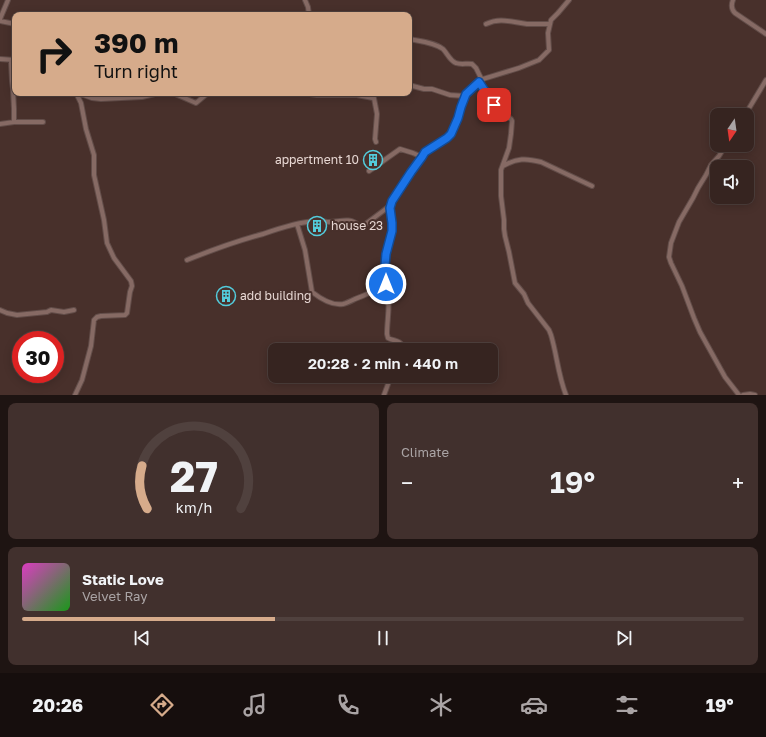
<!DOCTYPE html>
<meta charset="utf-8">
<style>
:root{--surface:#362420;--page:#41302d;--text:#f1f3f6;--muted:#aaa4a5;--line:#50413e;--accent:#d6ab8b}
body{margin:0;font-family:"Golos Text",sans-serif;background:var(--page);color:var(--text);height:100vh;display:flex;flex-direction:column;font-size:15px;white-space:nowrap}
*{box-sizing:border-box;margin:0}
p{font-size:13px;color:var(--muted)}
.icon{flex:none;width:22px;height:22px;fill:none;stroke:currentColor;stroke-width:2;stroke-linecap:round;stroke-linejoin:round}
.map{position:relative;height:395px;overflow:hidden}
.sheet{display:flex;flex-direction:column;gap:8px;padding:8px;background:#1e1412;flex:1}
.sheet>*{flex:none}
.guide{position:absolute;left:12px;top:12px;width:400px;height:84px;border-radius:8px;box-shadow:0 2px 10px #0003,0 0 0 1px var(--line);background:#d6ab8b;color:#111;overflow:hidden}
.needle{width:26px;rotate:193deg}
.buttons{position:absolute;left:710px;top:108px;display:grid;gap:8px}
.buttons a{display:grid;place-items:center;width:44px;height:44px;border-radius:8px;background:var(--surface);box-shadow:0 2px 10px #0003,0 0 0 1px var(--line);font-size:20px}
.speed{position:absolute;left:12px;top:331px;display:flex;gap:8px;font-size:20px;font-weight:700;text-align:center}
.speed>*{display:grid;place-content:center;width:52px;height:52px;border-radius:50%;background:var(--surface);box-shadow:0 2px 10px #0003,0 0 0 1px var(--line);line-height:1}
.speed .limit{border:6px solid #d22;background:#fff;color:#111}
.pin{position:absolute;display:grid;place-items:center;width:34px;height:34px;color:#fff;margin:-17px;border-radius:8px;box-shadow:0 2px 6px #0006}
.me{position:absolute;width:44px;margin:-22px;rotate:0deg;stroke-linejoin:round;filter:drop-shadow(0 0 3px #0008)}
.turn{display:flex;align-items:center;gap:14px;height:84px;padding:0 16px;font-size:18px}
.turn .icon{width:52px;height:52px;stroke-width:2.5}
.turn b{display:block;font-size:28px;line-height:34px}
.big{font-size:30px;font-weight:600;line-height:1.1}
.sheet .card{flex:1;display:flex;flex-direction:column;justify-content:center;gap:6px;min-width:0;padding:0 14px;border-radius:8px;background:var(--page)}
.sheet .dial{align-items:center;gap:0}
.dial svg{height:104px;overflow:visible;fill:none;stroke:var(--line);stroke-width:7;stroke-linecap:round;text-anchor:middle}
.dial text{fill:var(--text);stroke:none}
.song{display:flex;align-items:center;gap:12px}
.cover{width:48px;height:48px;border-radius:6px;background:linear-gradient(135deg,hsl(310 70% 55%),hsl(120 70% 35%))}
.played{height:4px;border-radius:2px;background:linear-gradient(90deg,var(--accent) 35%,var(--line) 35%)}
.keys{display:flex;justify-content:space-around;direction:ltr}
.heat{display:flex;justify-content:space-between;align-items:center;font-size:22px;direction:ltr}
.sheet .tiles{flex:1;display:grid;gap:8px;grid-template-columns:1fr 1fr}
.card:last-child{grid-column:span 2}
.trip{position:absolute;left:268px;top:343px;width:230px;height:40px;border-radius:8px;background:var(--surface);box-shadow:0 2px 10px #0003,0 0 0 1px var(--line);font-weight:600;line-height:40px;text-align:center}
.tabs{display:flex;height:64px;justify-content:space-around;align-items:center;background:#160e0d;color:var(--muted)}
.tabs .icon{width:28px;height:28px}
.tabs .active{color:var(--accent)}
.tabs b{font-size:18px;color:var(--text)}
.map>svg:first-child{display:block}
.lines{fill:none;stroke-linecap:round;stroke-linejoin:round}
.minor-casing{stroke:#624d49;stroke-width:6}
.minor{stroke:#866a64;stroke-width:4}
.route-casing{stroke:#114b97;stroke-width:10}
.route{stroke:#1a73e8;stroke-width:7}
.labels{text-anchor:middle;stroke-width:4;stroke-linejoin:round;paint-order:stroke}
.poi-label{font-size:12px;fill:#e8d8d4;stroke:#48302b;text-anchor:start}
</style>
<div class="map">
<svg width="766" height="395" viewBox="0 0 766 395">
<rect width="100%" height="100%" fill="#48302b"/>
<g class="lines">
<g class="minor-casing">
<path id="minor" d="M305 0 308 7 309 15
M733 0C731 5 731 9 735 13L766 34
M0 19 8 0
M0 21 15 24
M486 24C500 17 511 22 527 24 534 24 542 24 549 24
M409 39C419 41 434 42 443 49 447 53 450 61 456 63 461 65 467 63 472 64L476 68 482 80
M0 59 15 60
M11 60 12 81 13 89 14 109V122
M479 82 494 105 500 111 511 119 512 121 511 134 509 148 501 170V196L504 220V229L505 236 509 252 515 283 524 294 528 303 549 330 551 335C557 355 558 375 566 395
M409 85 424 89H432L450 95 465 96
M78 93 92 98 101 99 142 97 159 93
M173 93 196 103 208 93
M302 93 317 95H357L373 98
M373 93 377 114 375 139 376 142
M745 115 766 80
M0 124 14 122H43
M726 145 719 156 711 165 706 175 698 188 693 198 679 222 671 243 669 257 671 263 682 286 694 318 700 332 725 377 739 395
M503 166C517 158 526 158 541 162L592 186
M369 171 400 149 413 153 422 157
M297 224 305 250 312 292C321 299 332 306 343 304 347 303 351 301 355 299 366 295 376 290 386 284
M187 260C212 250 237 241 263 234 280 228 298 222 316 221 321 220 325 222 329 222 339 222 350 217 358 225L363 226 391 205
M0 310 7 313 17 315 47 312 51 310 64 312 74 310
M401 350 402 345C399 340 393 341 388 338L387 334C387 321 390 307 388 294 387 284 385 276 385 266 386 253 390 241 392 229 393 220 389 210 392 201L425 152 447 138 451 134 458 118 461 107 466 94 474 87 483 79 519 68 539 60 549 50 548 33 551 20 558 13 569 0
M75 395 82 380 91 346 94 320 97 317 101 316 125 315 127 313 130 292 132 286 131 281 114 258 107 243 104 220 94 175V155L86 129 81 103 76 93
M384 395 391 376
M743 395 750 394 755 395"/>
</g>
<use href="#minor" class="minor"/>
</g>
<g class="lines">
<g class="route-casing">
<path id="route" d="M386 284 385 266 386 254 392 231V223L390 208 392 201 411 172 422 157 425 152 447 138 451 134 458 118 461 107 466 94 479 82 494 105"/>
</g>
<use href="#route" class="route"/>
</g>
<defs>
<g id="building-ring" transform="scale(1)"><circle r="9.5" fill="#48302b" stroke="#53cbdb" stroke-width="1.5"/><path d="M-4-6H4V6H1V3H-1V6H-4ZM-2.5-4.3h1.7v1.8h-1.7ZM.8-4.3h1.7v1.8H.8ZM-2.5-1h1.7V.8h-1.7ZM.8-1h1.7V.8H.8Z" fill="#53cbdb"/></g>
</defs>
<g fill-rule="evenodd">
<use href="#building-ring" x="373" y="160"/>
<use href="#building-ring" x="317" y="226"/>
<use href="#building-ring" x="226" y="296"/>
</g>
<g class="labels">
<g class="poi-label">
<text x="359" y="164" text-anchor="end">appertment 10</text>
<text x="331" y="230">house 23</text>
<text x="240" y="300">add building</text>
</g>
</g>
</svg>
<div class="buttons">
<a><svg class="needle" viewBox="-14 -14 28 28"><path d="M0-13l5 13h-10z" fill="#e53935"/><path d="M0 13l5-13h-10z" fill="#aaa4a5"/></svg></a>
<a><svg class="icon" aria-label="sound" viewBox="0 0 24 24"><path d="M4 9h4l5-4v14l-5-4H4zM17 9q2 3 0 6"/></svg></a>
</div>
<div class="speed"><div class="limit">30</div></div>
<div class="pin" style="left:494px;top:105px;background:#d93025"><svg class="icon" aria-label="arrive" viewBox="0 0 24 24"><path d="M6 21V4h12l-3 4 3 4H6"/></svg></div>
<svg class="me" style="left:386px;top:284px" viewBox="-20 -20 40 40"><circle r="17" fill="#1a73e8" stroke="#fff" stroke-width="3"/><path d="M0-11L8 9 0 5-8 9z" fill="#fff"/></svg>
<div class="trip">20:28 · 2 min · 440 m</div>
<div class="guide">
<div class="turn"><svg class="icon" aria-label="right" viewBox="0 0 24 24"><path d="M7 20v-9h11M14 6l5 5-5 5"/></svg><div><b>390 m</b>Turn right</div></div>
</div>
</div>
<section class="sheet">
<div class="tiles">
<div class="card dial"><svg viewBox="0 0 100 80">
<path d="M14 69A42 42 0 1 1 86 69"/>
<path d="M14 69A42 42 0 0 1 10 36" stroke="#d6ab8b"/>
<text x="50" y="56" font-size="32" font-weight="700">27</text>
<text x="50" y="72" font-size="11">km/h</text>
</svg></div>
<div class="card"><p>Climate</p>
<div class="heat"><a>−</a><b class="big">19°</b><a>+</a></div>
</div>
<div class="card">
<div class="song"><i class="cover"></i><div><b>Static Love</b><p>Velvet Ray</p></div></div>
<div class="played"></div>
<div class="keys"><svg class="icon" aria-label="previous" viewBox="0 0 24 24"><path d="M18 5L8 12l10 7zM5 5v14"/></svg><svg class="icon" aria-label="pause" viewBox="0 0 24 24"><path d="M8 5v14M16 5v14"/></svg><svg class="icon" aria-label="next" viewBox="0 0 24 24"><path d="M6 5l10 7-10 7zM19 5v14"/></svg></div>
</div>
</div>
</section>
<nav class="tabs">
<b>20:26</b>
<svg class="icon active" aria-label="directions" viewBox="0 0 24 24"><path d="M12 3l9 9-9 9-9-9zM9 14v-3h6M13 9l2 2-2 2"/></svg>
<svg class="icon" aria-label="music" viewBox="0 0 24 24"><path d="M9 18V5l10-2v13"/><circle cx="6" cy="18" r="3"/><circle cx="16" cy="16" r="3"/></svg>
<svg class="icon" aria-label="phone" viewBox="0 0 24 24"><path d="M5 4h4l2 5-3 2q2 4 5 5l2-3 5 2v4C11 20 4 13 5 4z"/></svg>
<svg class="icon" aria-label="climate" viewBox="0 0 24 24"><path d="M12 3v18M4 7l16 10M4 17L20 7"/></svg>
<svg class="icon" aria-label="car" viewBox="0 0 24 24"><path d="M5 17H2v-5l4-1 3-4h7l3 4 3 1v5h-3M9 17h6M6 11h13"/><circle cx="7" cy="17" r="2"/><circle cx="17" cy="17" r="2"/></svg>
<svg class="icon" aria-label="filters" viewBox="0 0 24 24"><path d="M4 7h16M4 17h16"/><circle cx="9" cy="7" r="2"/><circle cx="15" cy="17" r="2"/></svg>
<b>19°</b>
</nav>
